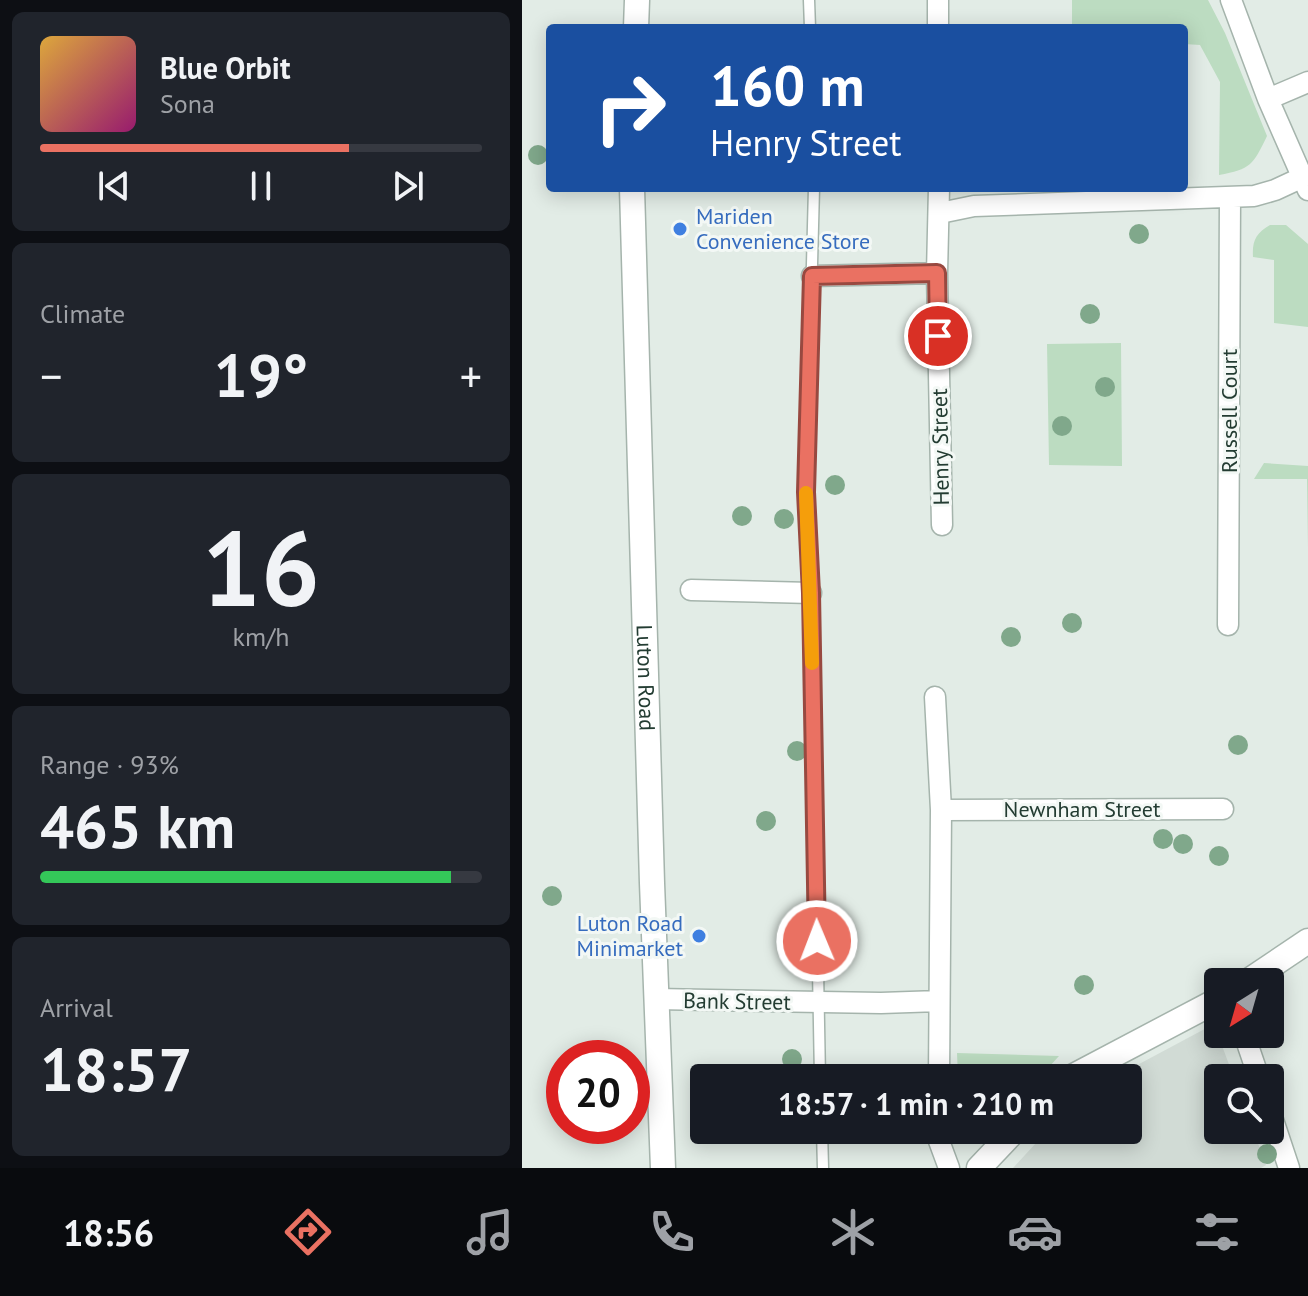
<!DOCTYPE html>
<meta charset="utf-8">
<style>
:root{--surface:#171b24;--page:#20242c;--text:#f1f3f6;--muted:#9ea1a6;--line:#363941;--accent:#ea7162}
body{margin:0;font-family:"PT Sans",sans-serif;background:var(--page);color:var(--text);height:100vh;display:flex;flex-direction:column;font-size:30px;white-space:nowrap}
*{box-sizing:border-box;margin:0}
p{font-size:26px;color:var(--muted)}
.icon{flex:none;width:44px;height:44px;fill:none;stroke:currentColor;stroke-width:2;stroke-linecap:round;stroke-linejoin:round}
.map{position:relative;flex:1;overflow:hidden}
.drawer{display:flex;flex-direction:column;gap:12px;padding:12px;background:#0d0f14;width:522px}
.drawer>*{flex:none}
.guide{position:absolute;left:24px;top:24px;width:642px;height:168px;border-radius:8px;box-shadow:0 4px 20px #0003;background:#1a4fa0;color:#fff;overflow:hidden}
.needle{width:52px;rotate:217deg}
.tools{position:absolute;left:682px;top:968px;display:grid;gap:16px}
.tools a{display:grid;place-items:center;width:80px;height:80px;border-radius:8px;background:var(--surface);box-shadow:0 4px 20px #0003;font-size:40px}
.speed{position:absolute;left:24px;top:1040px;display:flex;gap:16px;font-size:40px;font-weight:700;text-align:center}
.speed>*{display:grid;place-content:center;width:104px;height:104px;border-radius:50%;background:var(--surface);box-shadow:0 4px 20px #0003;line-height:1}
.speed .limit{border:12px solid #d22;background:#fff;color:#111}
.pin{position:absolute;display:grid;place-items:center;width:68px;height:68px;color:#fff;margin:-34px;border:4px solid #fff;border-radius:50%;box-shadow:0 2px 8px #0007}
.me{position:absolute;width:88px;margin:-44px;rotate:359deg;stroke-linejoin:round;filter:drop-shadow(0 0 6px #0008)}
.turn{display:flex;align-items:center;gap:28px;height:168px;padding:0 32px;font-size:36px}
.turn .icon{width:104px;height:104px;stroke-width:2.5}
.turn b{display:block;font-size:56px;line-height:68px}
.big{font-size:60px;font-weight:800;line-height:1.1}
.drawer .widget{flex:1;display:flex;flex-direction:column;justify-content:center;gap:12px;min-width:0;padding:0 28px;border-radius:12px;background:var(--page)}
.drawer .dial{align-items:center;gap:0}
.dial b{font-size:104px;line-height:1}
.song{display:flex;align-items:center;gap:24px}
.cover{width:96px;height:96px;border-radius:12px;background:linear-gradient(135deg,hsl(40 70% 55%),hsl(320 70% 35%))}
.played{height:8px;border-radius:4px;background:linear-gradient(90deg,var(--accent) 70%,var(--line) 70%)}
.keys{display:flex;justify-content:space-around;direction:ltr}
.heat{display:flex;justify-content:space-between;align-items:center;font-size:44px;direction:ltr}
.charge{height:12px;border-radius:6px;background:linear-gradient(90deg,#34c759 93%,var(--line) 0)}
.trip{position:absolute;left:168px;top:1064px;width:452px;height:80px;border-radius:8px;background:var(--surface);box-shadow:0 4px 20px #0003;font-weight:800;line-height:80px;text-align:center}
.menu{display:flex;height:128px;justify-content:space-around;align-items:center;background:#090b0e;color:var(--muted)}
.menu .icon{width:56px;height:56px}
.menu .active{color:var(--accent)}
.menu b{font-size:36px;color:var(--text)}
main{display:flex;flex:1;min-height:0}
.map>svg:first-child{display:block}
.built{fill:#d1dbd5}
.green{fill:#bcdcc1}
.lines{fill:none;stroke-linecap:round;stroke-linejoin:round}
.service-casing{stroke:#a5b4ac;stroke-width:13}
.minor-casing{stroke:#a5b4ac;stroke-width:23}
.tertiary-casing{stroke:#a5b4ac;stroke-width:27}
.service{stroke:#fff;stroke-width:10}
.minor{stroke:#fff;stroke-width:20}
.tertiary{stroke:#fff;stroke-width:24}
.tree{fill:#80a88b}
.route-casing{stroke:#984940;stroke-width:20}
.route{stroke:#ea7162;stroke-width:14}
.slow{stroke:#f59e0b;stroke-width:14}
.shop-dot{fill:#3f7fe0;stroke:#f3f8f5;stroke-width:3}
.labels{text-anchor:middle;stroke-width:6;stroke-linejoin:round;paint-order:stroke}
.shop-label{font-size:22px;fill:#366cbe;stroke:#f3f8f5;text-anchor:start}
.street-label{font-size:22px;fill:#233c32;stroke:#f3f8f5}
</style>
<main>
<section class="drawer">
<div class="widget">
<div class="song"><i class="cover"></i><div><b>Blue Orbit</b><p>Sona</p></div></div>
<div class="played"></div>
<div class="keys"><svg class="icon" aria-label="previous" viewBox="0 0 24 24"><path d="M18 5L8 12l10 7zM5 5v14"/></svg><svg class="icon" aria-label="pause" viewBox="0 0 24 24"><path d="M8 5v14M16 5v14"/></svg><svg class="icon" aria-label="next" viewBox="0 0 24 24"><path d="M6 5l10 7-10 7zM19 5v14"/></svg></div>
</div>
<div class="widget"><p>Climate</p>
<div class="heat"><a>−</a><b class="big">19°</b><a>+</a></div>
</div>
<div class="widget dial"><b>16</b><p>km/h</p></div>
<div class="widget"><p>Range · 93%</p><b class="big">465 km</b><div class="charge"></div></div>
<div class="widget"><p>Arrival</p><b class="big">18:57</b></div>
</section>
<div class="map">
<svg width="786" height="1168" viewBox="0 0 786 1168">
<rect width="100%" height="100%" fill="#e2ece6"/>
<path class="built" d="M692 1024 712 1078H696V1130H731L744 1165 739 1168H491L526 1130H606V1078H591Z"/>
<path class="green" d="M550 0H686L703 33 745 136C731 165 729 169 697 175L698 82 678 45 662 44V28H550Z
M748 225H764L786 244V327L752 323V260L731 257C730 241 734 233 748 225Z
M599 343 600 466 527 465 525 344Z
M742 463 786 466V547L785 479H732Z
M435 1053 537 1056 517 1078H436Z"/>
<g class="lines">
<g class="service-casing">
<path id="service" d="M287 0 288 28
M292 188 284 492 289 593 298 1078
M300 1130 301 1168"/>
</g>
<g class="minor-casing">
<path id="minor" d="M416 0V28
M709 0 746 99 786 190
M746 99 786 82
M417 188 415 273 420 525
M418 213 452 206 732 196 753 190 781 177
M290 276 415 273
M169 590 289 593
M706 625 708 198
M413 697 419 810 417 1078
M419 810 701 809
M134 999 359 1003 417 1001
M722 1034 737 1078
M748 1111 767 1168
M417 1130V1141L427 1168"/>
</g>
<g class="tertiary-casing">
<g id="tertiary">
<path d="M114 28 115 0"/>
<path id="s1" d="M110 188 130 883 141 1168"/>
<path d="M725 982 786 941"/>
<path d="M548 1078 696 1000"/>
<path d="M457 1168 493 1130"/>
</g>
</g>
<use href="#service" class="service"/>
<use href="#minor" class="minor"/>
<use href="#tertiary" class="tertiary"/>
</g>
<g class="tree">
<circle cx="16" cy="155" r="10"/>
<circle cx="617" cy="234" r="10"/>
<circle cx="568" cy="314" r="10"/>
<circle cx="583" cy="387" r="10"/>
<circle cx="540" cy="426" r="10"/>
<circle cx="313" cy="485" r="10"/>
<circle cx="220" cy="516" r="10"/>
<circle cx="262" cy="519" r="10"/>
<circle cx="550" cy="623" r="10"/>
<circle cx="489" cy="637" r="10"/>
<circle cx="716" cy="745" r="10"/>
<circle cx="275" cy="751" r="10"/>
<circle cx="244" cy="821" r="10"/>
<circle cx="641" cy="839" r="10"/>
<circle cx="661" cy="844" r="10"/>
<circle cx="697" cy="856" r="10"/>
<circle cx="30" cy="896" r="10"/>
<circle cx="562" cy="985" r="10"/>
<circle cx="270" cy="1059" r="10"/>
<circle cx="745" cy="1154" r="10"/>
</g>
<g class="lines">
<g class="route-casing">
<path id="route" d="M295 941 289 593 284 492 290 276 415 273 416 336"/>
</g>
<use href="#route" class="route"/>
<path class="slow" d="M284 493 290 663"/>
</g>
<g class="shop-dot">
<circle cx="158" cy="229" r="8"/>
<circle cx="177" cy="936" r="8"/>
</g>
<g class="labels">
<g class="shop-label">
<text x="174" y="224">Mariden<tspan x="174" dy="25">Convenience Store</tspan></text>
<text x="161" y="931" text-anchor="end">Luton Road<tspan x="161" dy="25">Minimarket</tspan></text>
</g>
<g class="street-label">
<text transform="translate(707 411) rotate(-90)" y="8">Russell Court</text>
<text transform="translate(418 447) rotate(-91)" y="8">Henry Street</text>
<text dy="8" stroke="none"><textPath href="#s1" startOffset="490">Luton Road</textPath></text>
<text x="560" y="817">Newnham Street</text>
<text transform="translate(215 1001) rotate(1)" y="8">Bank Street</text>
</g>
</g>
</svg>
<div class="tools">
<a><svg class="needle" viewBox="-14 -14 28 28"><path d="M0-13l5 13h-10z" fill="#e53935"/><path d="M0 13l5-13h-10z" fill="#9ea1a6"/></svg></a>
<a><svg class="icon" aria-label="search" viewBox="0 0 24 24"><circle cx="10" cy="10" r="6"/><path d="M15 15l6 6"/></svg></a>
</div>
<div class="speed"><div class="limit">20</div></div>
<div class="pin" style="left:416px;top:336px;background:#d93025"><svg class="icon" aria-label="arrive" viewBox="0 0 24 24"><path d="M6 21V4h12l-3 4 3 4H6"/></svg></div>
<svg class="me" style="left:295px;top:941px" viewBox="-20 -20 40 40"><circle r="17" fill="#ea7162" stroke="#fff" stroke-width="3"/><path d="M0-11L8 9 0 5-8 9z" fill="#fff"/></svg>
<div class="trip">18:57 · 1 min · 210 m</div>
<div class="guide">
<div class="turn"><svg class="icon" aria-label="right" viewBox="0 0 24 24"><path d="M7 20v-9h11M14 6l5 5-5 5"/></svg><div><b>160 m</b>Henry Street</div></div>
</div>
</div>
</main>
<nav class="menu">
<b>18:56</b>
<svg class="icon active" aria-label="directions" viewBox="0 0 24 24"><path d="M12 3l9 9-9 9-9-9zM9 14v-3h6M13 9l2 2-2 2"/></svg>
<svg class="icon" aria-label="music" viewBox="0 0 24 24"><path d="M9 18V5l10-2v13"/><circle cx="6" cy="18" r="3"/><circle cx="16" cy="16" r="3"/></svg>
<svg class="icon" aria-label="phone" viewBox="0 0 24 24"><path d="M5 4h4l2 5-3 2q2 4 5 5l2-3 5 2v4C11 20 4 13 5 4z"/></svg>
<svg class="icon" aria-label="climate" viewBox="0 0 24 24"><path d="M12 3v18M4 7l16 10M4 17L20 7"/></svg>
<svg class="icon" aria-label="car" viewBox="0 0 24 24"><path d="M5 17H2v-5l4-1 3-4h7l3 4 3 1v5h-3M9 17h6M6 11h13"/><circle cx="7" cy="17" r="2"/><circle cx="17" cy="17" r="2"/></svg>
<svg class="icon" aria-label="filters" viewBox="0 0 24 24"><path d="M4 7h16M4 17h16"/><circle cx="9" cy="7" r="2"/><circle cx="15" cy="17" r="2"/></svg>
</nav>
